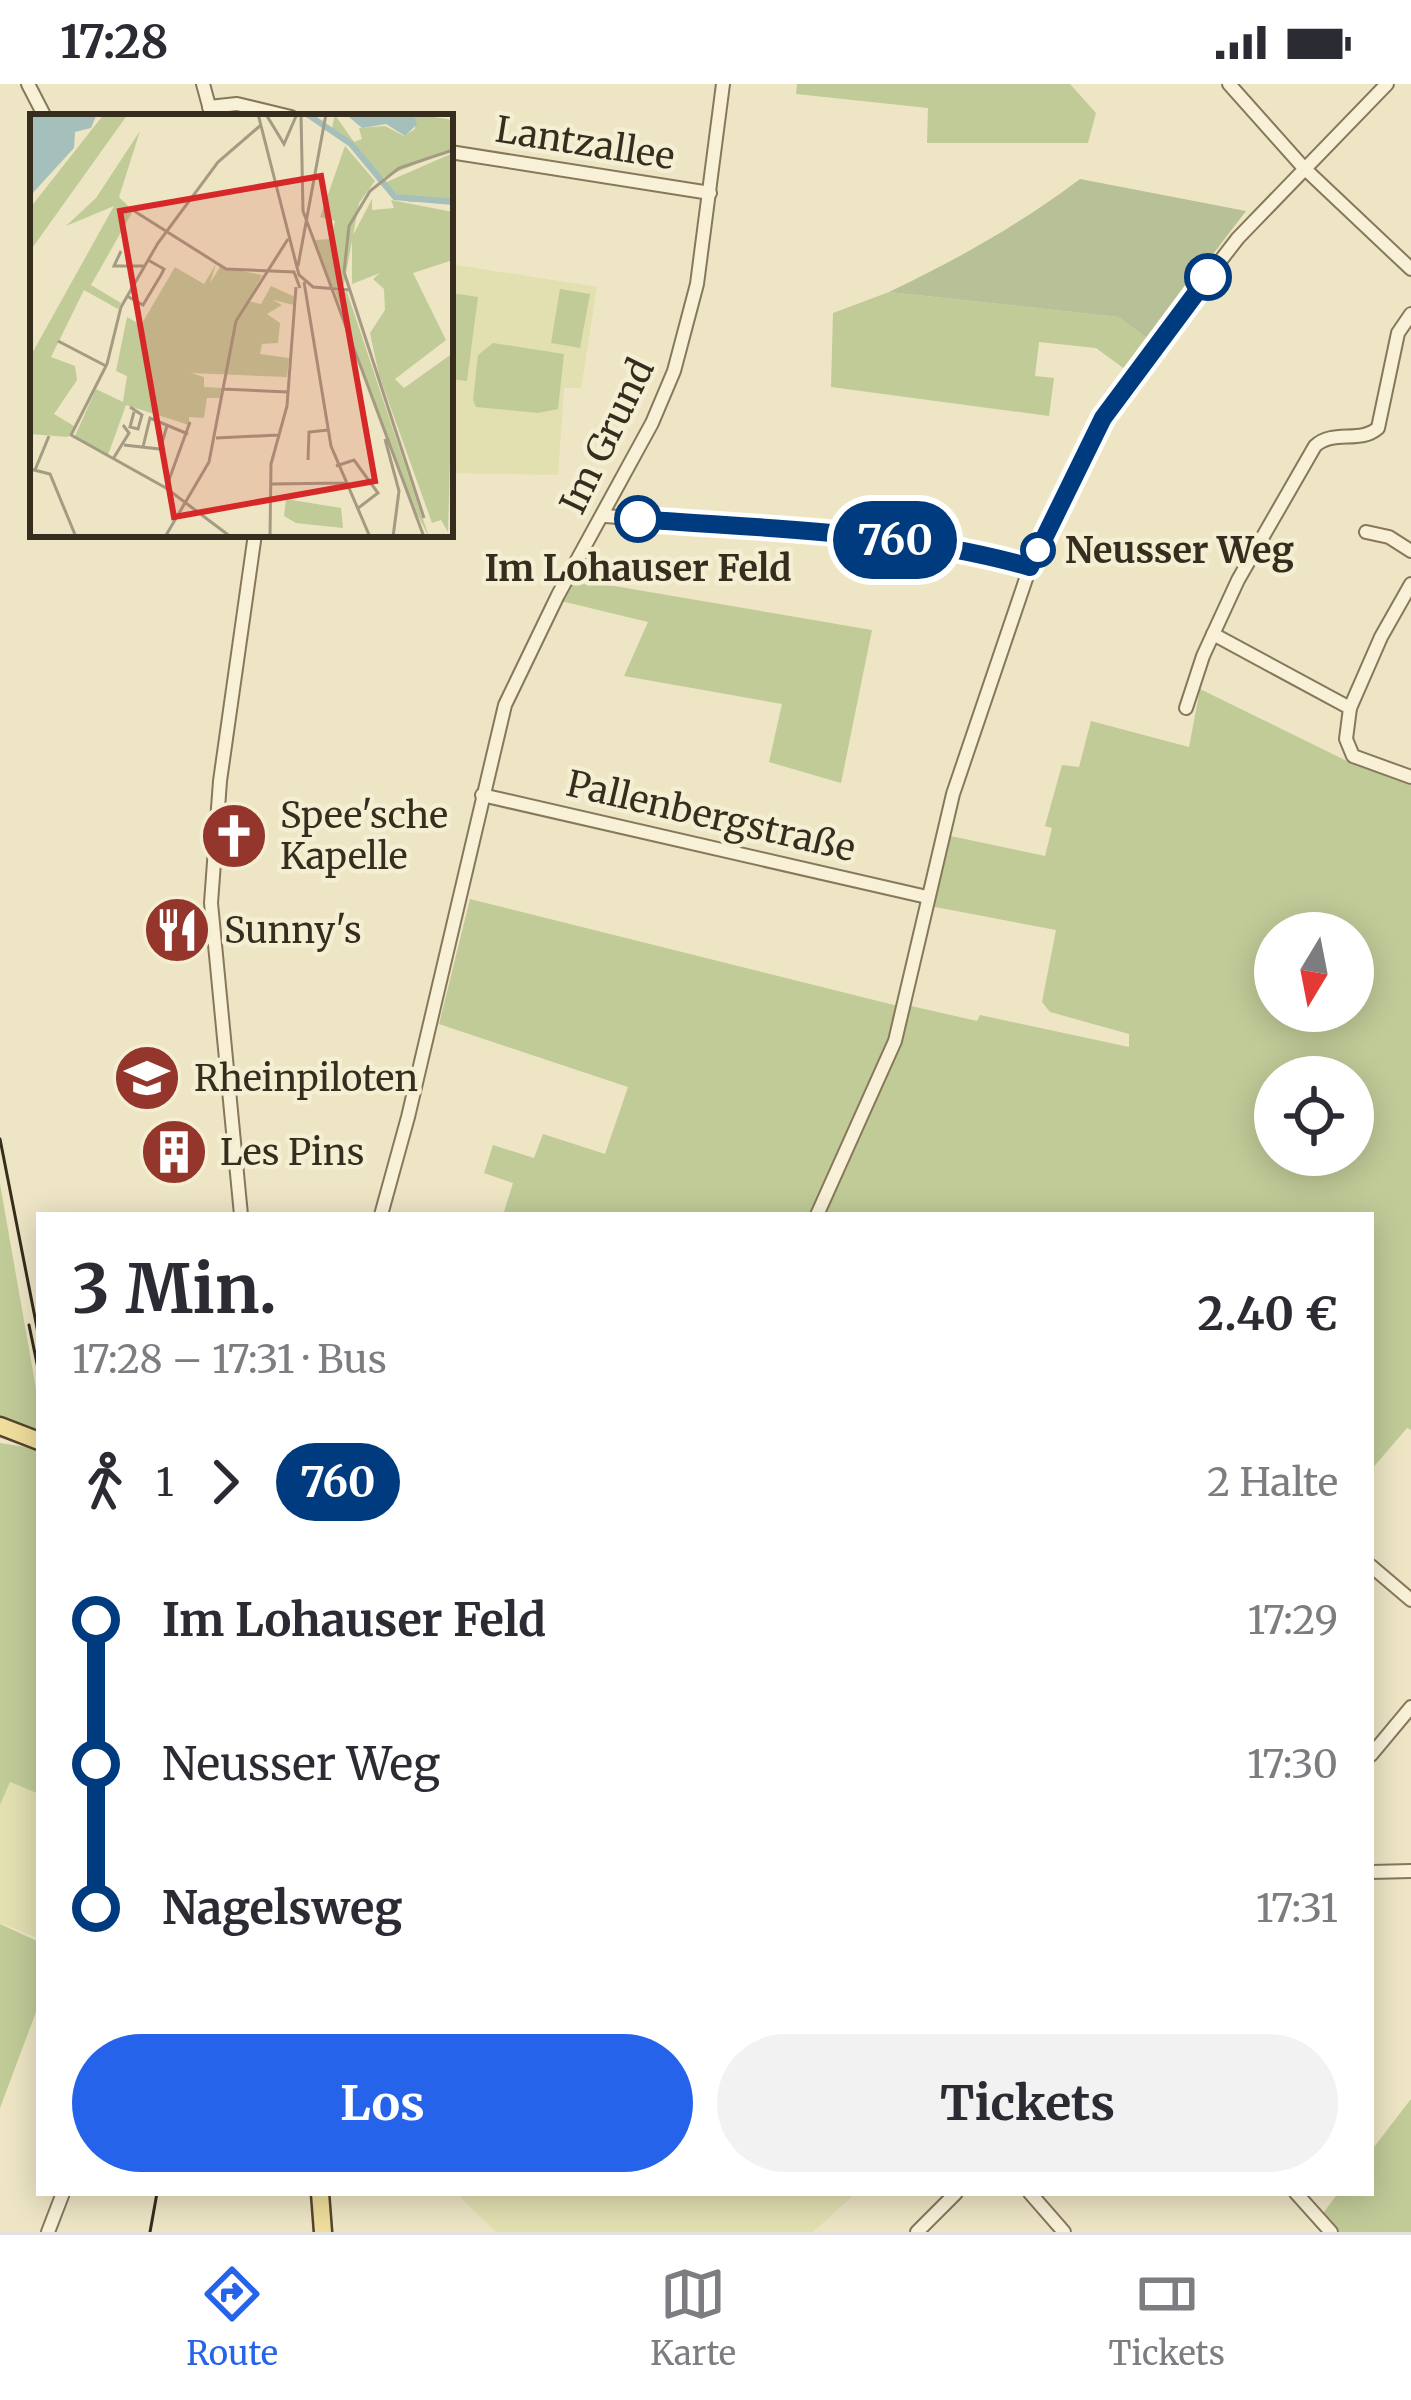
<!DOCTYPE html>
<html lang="de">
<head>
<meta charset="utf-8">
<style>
  body { margin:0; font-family:Merriweather,serif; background:#f2f2f3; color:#2b2b33; height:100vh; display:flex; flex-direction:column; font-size:45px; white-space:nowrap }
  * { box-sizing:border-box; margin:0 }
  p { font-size:39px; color:#7c7c81 }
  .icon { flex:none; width:66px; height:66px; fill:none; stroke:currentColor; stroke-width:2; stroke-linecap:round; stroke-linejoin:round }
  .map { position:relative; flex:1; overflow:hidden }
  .details { position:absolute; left:36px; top:1128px; width:1338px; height:984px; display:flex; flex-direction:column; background:#fff; border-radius:0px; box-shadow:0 6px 30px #0003 }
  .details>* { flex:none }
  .badge { padding:0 24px; border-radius:39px; font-size:42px; line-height:78px }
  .needle { width:78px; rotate:190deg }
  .buttons { position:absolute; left:1254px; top:828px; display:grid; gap:24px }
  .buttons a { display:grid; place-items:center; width:120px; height:120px; border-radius:50%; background:#fff; box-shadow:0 6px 30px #0003; font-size:60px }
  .map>.badge { position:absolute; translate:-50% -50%; box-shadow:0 0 0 6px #fff }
  .legs { display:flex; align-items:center; gap:18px; height:132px; padding:0 36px; font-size:39px }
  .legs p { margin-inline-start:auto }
  .summary { display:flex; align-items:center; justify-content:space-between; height:204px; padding:0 36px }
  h1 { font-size:66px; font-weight:700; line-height:90px }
  .action { display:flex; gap:24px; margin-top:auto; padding:24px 36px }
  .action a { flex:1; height:138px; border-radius:72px; background:#2563eb; color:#fff; font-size:48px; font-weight:700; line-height:138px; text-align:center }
  .action a+a { background:#f2f2f3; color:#2b2b33 }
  ul { padding:0 36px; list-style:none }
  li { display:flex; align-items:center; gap:42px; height:144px; font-size:45px }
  li i { display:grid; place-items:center; width:18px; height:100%; margin:0 15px; background:currentColor }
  li i::after { content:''; width:30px; height:30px; margin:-15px; border:9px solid; border-radius:50%; background:#fff }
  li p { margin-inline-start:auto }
  li:first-child i { background:linear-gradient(#0000 50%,currentColor 0) }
  li:last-child i { background:linear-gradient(currentColor 50%,#0000 0) }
  .status { display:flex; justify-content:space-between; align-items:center; height:84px; padding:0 60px; background:#fff; direction:ltr }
  .status svg { height:33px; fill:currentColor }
  .tabs { display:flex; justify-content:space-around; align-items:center; height:168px; border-top:3px solid #e1e1e2; background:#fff; font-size:33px; color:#7c7c81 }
  .tabs a { display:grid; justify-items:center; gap:6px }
  .tabs .selected { color:#2563eb }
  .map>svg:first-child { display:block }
</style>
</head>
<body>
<div class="status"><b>17:28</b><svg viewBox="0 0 49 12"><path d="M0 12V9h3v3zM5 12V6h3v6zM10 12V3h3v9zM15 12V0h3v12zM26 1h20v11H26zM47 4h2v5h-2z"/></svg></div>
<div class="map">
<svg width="1411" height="2148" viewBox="0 0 1411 2148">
  <rect width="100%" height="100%" fill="#ede5c4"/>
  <!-- farmland -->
  <g fill="#e2dfb1">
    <path d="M 450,180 L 597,203 L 581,304 L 564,304 L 558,391 L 450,389 Z"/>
    <path d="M 10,1698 L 39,1710 L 39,1854 L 0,1839 L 0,1721 Z"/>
    <path d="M 456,2109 L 856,2109 L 813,2148 L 496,2148 Z"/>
  </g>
  <!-- green -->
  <g fill="#c0cb98" fill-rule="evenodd">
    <path d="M 797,0 L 1070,0 L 1096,29 L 1088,59 L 927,59 L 928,24 L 796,10 Z"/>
    <path d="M 560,205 L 590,210 L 580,264 L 551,259 Z"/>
    <path d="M 889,208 L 1118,233 L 1148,255 L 1126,286 L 1096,264 L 1039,258 L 1035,292 L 1054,294 L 1049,332 L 831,303 L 833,229 Z"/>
    <path d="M 452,209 L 478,213 L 467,297 L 450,295 Z"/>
    <path d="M 493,259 L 564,270 L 558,325 L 538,329 L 476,323 L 473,316 L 478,271 Z"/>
    <path d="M 573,495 L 872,546 L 841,699 L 769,678 L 782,620 L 624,592 L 648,538 L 561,517 Z"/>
    <path d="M 1200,605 L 1355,681 L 1411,700 L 1411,1346 L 1407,1344 L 1371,1386 L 1371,1131 L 819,1131 L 911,922 L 977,937 L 980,931 L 1129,963 L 1129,950 L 1050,928 L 1042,918 L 1056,846 L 930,822 L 946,751 L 1045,772 L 1052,744 L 1045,742 L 1062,681 L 1079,683 L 1091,637 L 1189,663 ZM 1275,849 L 1353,849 L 1353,927 L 1275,927 ZM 1275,993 L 1353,993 L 1353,1071 L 1275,1071 Z"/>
    <path d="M 470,815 L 898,922 L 892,951 L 815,1131 L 503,1131 L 513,1099 L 484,1089 L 493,1061 L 534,1074 L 543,1050 L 605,1070 L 628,1003 L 439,940 Z"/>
    <path d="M 0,1100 L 39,1322 L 39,1346 L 0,1335 Z"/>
    <path d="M 0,1359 L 39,1365 L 39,1710 L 10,1698 L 0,1721 Z"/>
    <path d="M 0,1840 L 39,1858 L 39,1920 L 0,2024 Z"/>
    <path d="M 1411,2015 L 1411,2148 L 1334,2148 L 1321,2132 L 1338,2109 L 1371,2109 L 1371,2067 Z"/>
  </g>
  <!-- cemetery -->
  <path fill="#b7c097" d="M 1080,95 L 1246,127 L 1148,255 L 1118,233 L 889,208 C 958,175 1019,141 1080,95 Z"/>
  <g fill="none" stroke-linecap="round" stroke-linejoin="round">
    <!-- minor casing -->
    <g stroke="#87775b" stroke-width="16">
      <g id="minor">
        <path d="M 28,0 L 45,33"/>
        <path d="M 203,0 L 212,33"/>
        <path d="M 1229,0 L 1303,83 L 1411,185"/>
        <path d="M 209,23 L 237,20 L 291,33"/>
        <path d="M 450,68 L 710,109"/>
        <path d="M 605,432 C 747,443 892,446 1030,483"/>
        <path d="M 1366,448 L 1389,453 L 1411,467"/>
        <path d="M 1213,550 L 1350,624 L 1346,655 L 1353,672 L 1411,693"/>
        <path d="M 1186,624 L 1203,572 L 1238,496 L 1315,362 C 1333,345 1360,360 1378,344 L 1398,249 L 1411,230"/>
        <path d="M 1350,624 L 1381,553 L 1411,500"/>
        <path d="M 482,711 L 927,813"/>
        <path d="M 241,1131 L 211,819 L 220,697 L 255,450"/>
        <path d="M 381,1131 L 408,1033 L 505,621 L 558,511 L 652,339 L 674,287 L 697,200 L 723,0"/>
        <path d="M 817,1131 L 895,957 L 953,710 L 1030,483 L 1078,382 L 1129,295 L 1238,154 L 1387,0"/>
        <path d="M 1371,1482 L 1411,1516"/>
        <path d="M 1371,1671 L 1411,1623"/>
        <path d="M 1371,1788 L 1411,1787"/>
        <path d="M 1030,2109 L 1064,2148"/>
        <path d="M 1296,2109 L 1331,2148"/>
        <path d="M 48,2148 L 63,2109"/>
        <path d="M 917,2148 L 956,2109"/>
      </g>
    </g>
    <!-- major casing -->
    <g stroke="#55442f" stroke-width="21">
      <g id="major">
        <path d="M 0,1342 L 39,1357"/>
        <path d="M 320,2109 L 323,2148"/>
      </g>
    </g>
    <!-- minor -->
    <use href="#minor" stroke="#f8f1d7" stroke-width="12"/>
    <!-- major -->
    <use href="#major" stroke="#efde9c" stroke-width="16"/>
    <!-- tram -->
    <g stroke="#372d1e" stroke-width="3">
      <path d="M 0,1055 L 39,1254"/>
      <path d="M 29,1241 L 39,1289"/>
      <path d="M 150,2148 L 157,2109"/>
    </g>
  </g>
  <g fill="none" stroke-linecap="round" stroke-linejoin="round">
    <!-- line-1 casing -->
    <g stroke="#fff" stroke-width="27">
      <path id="line-1" d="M 638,435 C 769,445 904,447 1030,483 L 1103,334 L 1208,193"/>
    </g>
    <!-- line-1 -->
    <use href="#line-1" stroke="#003b80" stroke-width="18"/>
  </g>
  <!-- icons -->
  <defs>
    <g id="church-disc" transform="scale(3.45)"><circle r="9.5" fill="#94362c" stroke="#f4eed3"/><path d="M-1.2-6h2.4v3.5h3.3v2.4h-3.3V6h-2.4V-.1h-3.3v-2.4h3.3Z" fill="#fff"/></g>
    <g id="restaurant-disc" transform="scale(3.45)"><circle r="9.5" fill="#94362c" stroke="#f4eed3"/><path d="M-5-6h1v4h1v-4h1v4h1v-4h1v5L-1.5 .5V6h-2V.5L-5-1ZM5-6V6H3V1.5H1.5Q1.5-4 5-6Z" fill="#fff"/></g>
    <g id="school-disc" transform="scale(3.45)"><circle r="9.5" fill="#94362c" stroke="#f4eed3"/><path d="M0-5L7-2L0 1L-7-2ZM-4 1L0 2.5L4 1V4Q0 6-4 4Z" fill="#fff"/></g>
    <g id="building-disc" transform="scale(3.45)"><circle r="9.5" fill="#94362c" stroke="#f4eed3"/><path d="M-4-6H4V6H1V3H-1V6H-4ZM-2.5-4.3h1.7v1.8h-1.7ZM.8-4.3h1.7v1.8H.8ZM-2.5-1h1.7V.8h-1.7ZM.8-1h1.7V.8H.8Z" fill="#fff"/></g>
  </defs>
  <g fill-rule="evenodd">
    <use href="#church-disc" x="234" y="752"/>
    <use href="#restaurant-disc" x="177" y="846"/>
    <use href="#school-disc" x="147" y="994"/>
    <use href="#building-disc" x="174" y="1068"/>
  </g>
  <!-- markers -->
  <g fill="#fff" stroke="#003b80" stroke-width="6">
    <circle cx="1208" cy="193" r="21"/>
    <circle cx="638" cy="435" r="21"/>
    <circle cx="1038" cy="466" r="15"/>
  </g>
  <g text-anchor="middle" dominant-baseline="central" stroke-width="9" stroke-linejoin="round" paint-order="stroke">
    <!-- street labels -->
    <g font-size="36" fill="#372d1e" stroke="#f4eed3">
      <text transform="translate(585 59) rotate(9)">Lantzallee</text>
      <text transform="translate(607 352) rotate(-64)">Im Grund</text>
      <text transform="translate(711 732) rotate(13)">Pallenbergstraße</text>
    </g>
    <!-- stop labels -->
    <g font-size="36" font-weight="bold" fill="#372d1e" stroke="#f4eed3" text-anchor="start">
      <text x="1065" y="466">Neusser Weg</text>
      <text x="638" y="484" text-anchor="middle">Im Lohauser Feld</text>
    </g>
    <!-- poi labels -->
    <g font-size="36" fill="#372d1e" stroke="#f4eed3" text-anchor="start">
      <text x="280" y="731">Spee'sche<tspan x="280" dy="41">Kapelle</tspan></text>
      <text x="224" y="846">Sunny's</text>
      <text x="194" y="994">Rheinpiloten</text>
      <text x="220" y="1068">Les Pins</text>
    </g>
  </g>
  <!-- overview -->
  <g transform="translate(30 30)">
    <rect width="423" height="423" fill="#ede5c4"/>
    <path d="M 74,0 L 98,0 L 0,137 L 0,94 ZM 384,0 L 423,6 L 423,35 L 350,65 L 302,14 L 305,1 L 324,28 L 332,25 L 329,14 L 355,12 L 374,22 L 385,15 ZM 110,17 L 89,83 L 103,97 L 61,171 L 91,189 L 88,195 L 54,176 L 21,243 L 45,252 L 47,266 L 24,300 L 44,312 L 38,323 L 0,320 L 0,243 L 84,92 L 36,112 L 66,84 ZM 315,32 L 345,67 L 329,89 L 314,170 L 303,174 L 285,126 L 301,125 L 305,107 L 290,103 ZM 423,39 L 423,87 L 379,88 L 352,70 ZM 342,85 L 342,96 L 364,94 L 361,86 L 423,98 L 423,146 L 383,159 L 416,226 L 365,265 L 374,274 L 423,239 L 418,418 L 411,406 L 402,409 L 349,261 L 340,219 L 355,196 L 354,175 L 343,165 L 350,159 L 322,170 L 322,123 ZM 186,150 L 180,169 L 190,153 L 232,161 L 218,187 L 231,190 L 241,172 L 265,183 L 264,191 L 243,186 L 252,191 L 237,200 L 250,209 L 248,229 L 232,230 L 230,240 L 259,244 L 257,263 L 161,259 L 174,263 L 174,273 L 192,274 L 191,284 L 177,284 L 174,304 L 159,303 L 159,311 L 96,291 L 78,341 L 44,324 L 66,275 L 93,288 L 97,262 L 86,257 L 97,203 L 111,211 L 145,153 L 174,170 ZM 305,177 L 317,178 L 399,423 L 380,386 ZM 256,385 L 311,394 L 313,414 L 266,409 L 254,402 Z" fill="#c0cb98"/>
    <path d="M 0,0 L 67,0 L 61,14 L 45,18 L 44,34 L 0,82 ZM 338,0 L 384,0 L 387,10 L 375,22 L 356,10 L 332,14 L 319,3 Z" fill="#a5c0bb"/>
    <path fill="none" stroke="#a5c0bb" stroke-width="6" d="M 277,0 L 321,30 L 365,83 L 423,88"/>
    <path fill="none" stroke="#a49b82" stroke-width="3" d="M 228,0 L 269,161 L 283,173 L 320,176M 271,0 L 273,97 L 394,423M 237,2 L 254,30 L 267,0M 101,95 L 196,155 L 264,158 L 270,174M 91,137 L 84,152 L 114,152M 268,152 L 296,0M 314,158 L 394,404M 314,158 L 319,112 L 340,77 L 369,54 L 423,36M 274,168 L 301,332 L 340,423M 97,182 L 113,191 L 131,161 L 134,155 L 118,146M 28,227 L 76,252M 193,275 L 258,278M 100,293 L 112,301 L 108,315 L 100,313 L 104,298M 186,324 L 248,321M 355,325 L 369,377 L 363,423M 94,331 L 130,335 L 137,312M 113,333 L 120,304 L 158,320M 83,345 L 99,319 L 93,311M 278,346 L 279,318 L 298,316M 306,352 L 324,346 L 348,379 L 327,395M 0,355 L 20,360 L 46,423M 5,356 L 19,322M 241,370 L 315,369M 136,374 L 160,308M 135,423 L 179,348 L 206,207 L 258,125M 201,423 L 136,374 L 41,321 L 77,250 L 91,193 L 128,129 L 188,48 L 231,11M 240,423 L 241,350 L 257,292 L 266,173"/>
    <path fill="#d62828" fill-opacity="0.15" stroke="#d62828" stroke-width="6" d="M 291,62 L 345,367 L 144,403 L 90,97 Z"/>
    <rect width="423" height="423" fill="none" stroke="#372d1e" stroke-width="6"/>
  </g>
</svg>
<div class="buttons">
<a><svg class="needle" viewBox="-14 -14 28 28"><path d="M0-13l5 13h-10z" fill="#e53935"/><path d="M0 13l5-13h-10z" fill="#7c7c81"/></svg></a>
<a><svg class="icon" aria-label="locate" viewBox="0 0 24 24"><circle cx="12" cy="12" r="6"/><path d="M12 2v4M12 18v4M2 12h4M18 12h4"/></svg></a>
</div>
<b class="badge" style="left:895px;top:456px;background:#003b80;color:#fff">760</b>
<section class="details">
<div class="summary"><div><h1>3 Min.</h1><p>17:28 – 17:31 · Bus</p></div><b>2.40 €</b></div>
<div class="legs"><svg class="icon" aria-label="walk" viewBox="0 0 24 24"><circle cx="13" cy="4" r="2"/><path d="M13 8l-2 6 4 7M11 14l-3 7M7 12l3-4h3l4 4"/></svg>1<svg class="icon" aria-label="forward" viewBox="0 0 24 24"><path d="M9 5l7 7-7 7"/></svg><b class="badge" style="background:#003b80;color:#fff">760</b><p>2 Halte</p></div>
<ul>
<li><i style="color:#003b80"></i><b>Im Lohauser Feld</b><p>17:29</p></li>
<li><i style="color:#003b80"></i><span>Neusser Weg</span><p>17:30</p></li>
<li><i style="color:#003b80"></i><b>Nagelsweg</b><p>17:31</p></li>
</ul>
<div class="action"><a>Los</a><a>Tickets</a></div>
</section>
</div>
<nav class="tabs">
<a class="selected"><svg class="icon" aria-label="directions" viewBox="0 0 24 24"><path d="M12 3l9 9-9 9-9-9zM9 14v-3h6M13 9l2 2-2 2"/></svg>Route</a>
<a><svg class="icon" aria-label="map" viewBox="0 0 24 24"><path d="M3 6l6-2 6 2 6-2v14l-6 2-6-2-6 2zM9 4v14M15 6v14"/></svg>Karte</a>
<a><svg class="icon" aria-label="tickets" viewBox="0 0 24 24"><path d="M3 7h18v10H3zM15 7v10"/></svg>Tickets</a>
</nav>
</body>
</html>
